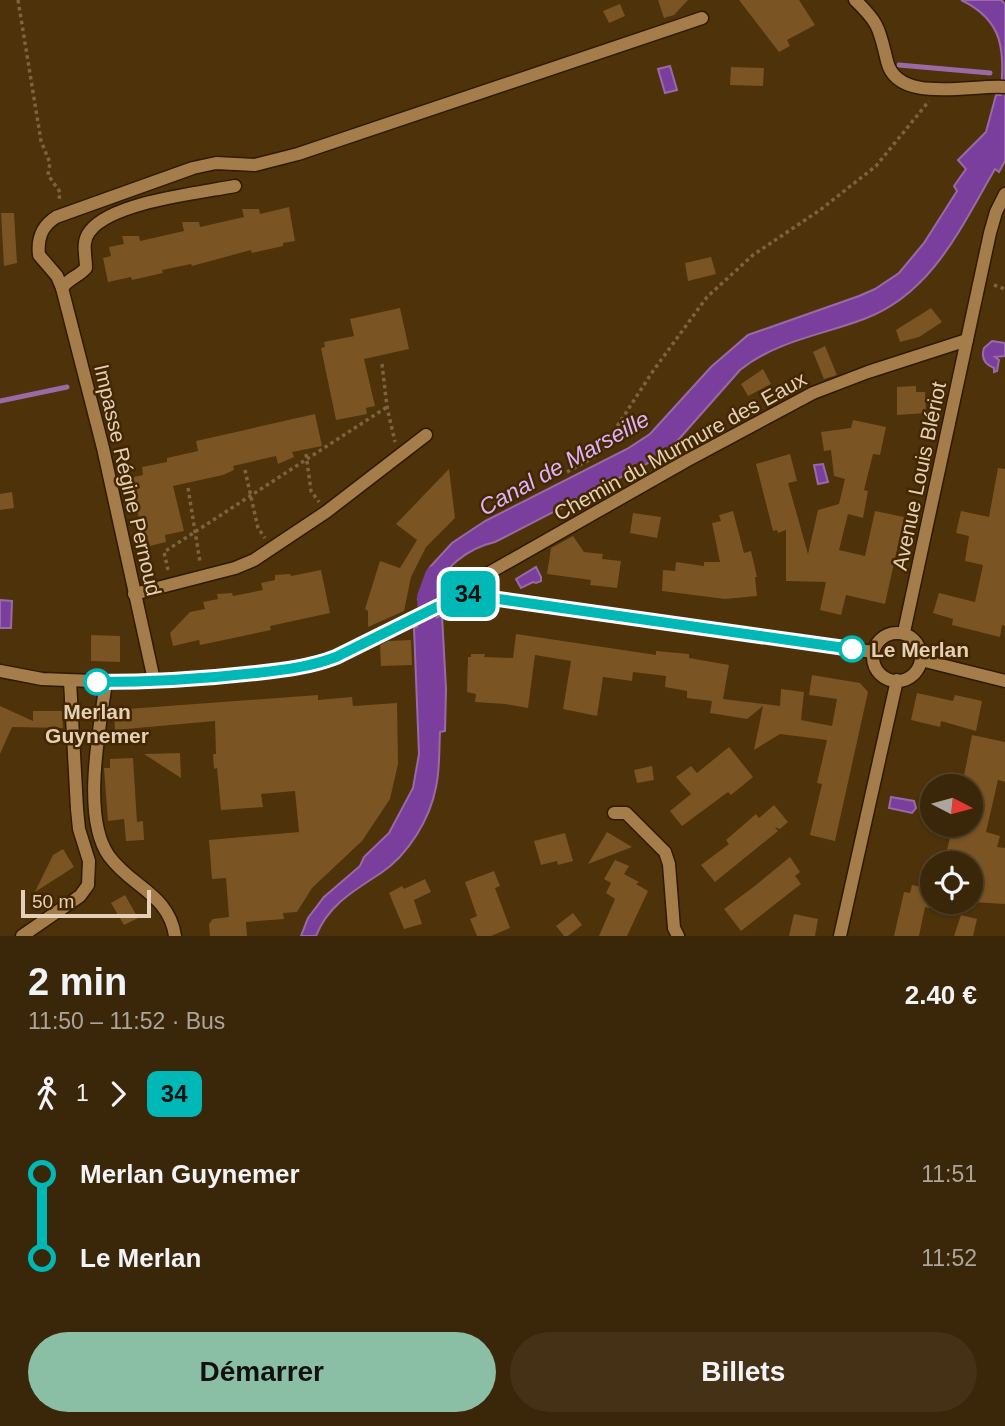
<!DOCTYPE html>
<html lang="fr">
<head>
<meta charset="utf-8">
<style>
  body { margin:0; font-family:Arial,sans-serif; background:#453216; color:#f1f3f6; height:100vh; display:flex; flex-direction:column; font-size:26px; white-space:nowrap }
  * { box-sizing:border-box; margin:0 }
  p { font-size:23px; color:#aba59c }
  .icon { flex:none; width:38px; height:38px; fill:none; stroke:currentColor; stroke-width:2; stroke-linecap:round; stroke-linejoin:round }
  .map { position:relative; height:936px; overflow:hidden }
  .panel { display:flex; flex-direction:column; background:#3a2608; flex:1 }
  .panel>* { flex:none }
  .badge { padding:0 14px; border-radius:10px; font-size:24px; line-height:46px }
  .needle { width:46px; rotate:96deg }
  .buttons { position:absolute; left:920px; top:774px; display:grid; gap:14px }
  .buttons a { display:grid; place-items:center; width:63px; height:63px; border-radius:50%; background:#3a2608; box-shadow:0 2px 5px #0004,0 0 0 2px #544329; font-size:35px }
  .scale { position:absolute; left:21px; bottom:18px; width:130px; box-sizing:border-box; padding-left:7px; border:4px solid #e5d0b7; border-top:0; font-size:19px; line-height:24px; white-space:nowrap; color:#e5d0b7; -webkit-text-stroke:5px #422700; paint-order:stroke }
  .map>.badge { position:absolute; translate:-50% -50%; box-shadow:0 0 0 4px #fff }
  .legs { display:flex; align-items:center; gap:10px; height:77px; padding:0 28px; font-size:23px }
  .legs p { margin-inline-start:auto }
  .headline { display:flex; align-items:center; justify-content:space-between; height:119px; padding:0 28px }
  h1 { font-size:38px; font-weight:700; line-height:52px }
  .cta { display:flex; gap:14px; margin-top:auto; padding:14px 28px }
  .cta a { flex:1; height:80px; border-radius:42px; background:#8abfa5; color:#111; font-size:28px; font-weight:700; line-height:80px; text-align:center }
  .cta a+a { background:#453216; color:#f1f3f6 }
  ul { padding:0 28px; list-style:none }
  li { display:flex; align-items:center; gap:24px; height:84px; font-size:26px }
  li i { display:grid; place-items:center; width:10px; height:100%; margin:0 9px; background:currentColor }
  li i::after { content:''; width:18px; height:18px; margin:-9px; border:5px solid; border-radius:50%; background:#3a2608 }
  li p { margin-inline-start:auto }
  li:first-child i { background:linear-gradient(#0000 50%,currentColor 0) }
  li:last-child i { background:linear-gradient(currentColor 50%,#0000 0) }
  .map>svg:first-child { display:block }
</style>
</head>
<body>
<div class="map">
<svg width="1005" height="936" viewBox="0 0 1005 936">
  <rect width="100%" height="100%" fill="#4d320a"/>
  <!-- water -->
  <g fill="#7a3f9d" stroke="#9a6aa5" stroke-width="2">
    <path d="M 961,0 L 1001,0 L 1005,4 L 1005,161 L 999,172 L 995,169 C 961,227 932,294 864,319 C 822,335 776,341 740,370 L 672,447 L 662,456 L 495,542 C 469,548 440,568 435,596 L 418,599 L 430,567 L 452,543 L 485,521 L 627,449 L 650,434 L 711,367 L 748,335 L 859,296 L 875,289 L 899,273 L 924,243 L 957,191 L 954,186 L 966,169 L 958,160 L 986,132 L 996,95 L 1001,95 C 1004,51 1005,21 961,0 Z"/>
    <path d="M 670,66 L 677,90 L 665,93 L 658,69 Z"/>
    <path d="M 992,341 L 1005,343 L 1005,356 L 995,357 L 999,360 L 997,371 L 994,372 L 994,368 C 984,364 981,357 984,348 Z"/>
    <path d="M 823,464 L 828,482 L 818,484 L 814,465 Z"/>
    <path d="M 536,567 L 541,577 L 541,581 L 536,583 L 533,582 L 521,588 L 516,579 Z"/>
    <path d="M 0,600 L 12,601 L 11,628 L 0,628 Z"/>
    <path d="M 442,615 L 446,689 L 445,731 L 440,732 C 439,750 440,769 436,787 C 430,819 408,855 381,873 C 355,890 328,905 316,936 L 301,936 L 308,918 L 324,897 L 360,866 L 364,857 L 389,833 L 413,788 L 419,754 L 414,628 Z"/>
    <path d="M 891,797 L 914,801 L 916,808 L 912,813 L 889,808 Z"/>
  </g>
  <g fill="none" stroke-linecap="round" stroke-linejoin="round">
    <!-- stream -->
    <g stroke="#9a6aa5" stroke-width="5">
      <path d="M 899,65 L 990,73"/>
      <path d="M 0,401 L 67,387"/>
    </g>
    <!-- canal -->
    <path stroke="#7a3f9d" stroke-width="18" d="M 428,644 L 426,597 L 434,575"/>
  </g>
  <!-- building -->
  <g fill="#7a5422">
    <path d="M 658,0 L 688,0 L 674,15 L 664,18 Z"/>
    <path d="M 739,0 L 799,0 L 815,25 L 787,40 L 790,46 L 779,52 Z"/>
    <path d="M 620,4 L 625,16 L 609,23 L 603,11 Z"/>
    <path d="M 731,67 L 764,68 L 763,86 L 730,85 Z"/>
    <path d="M 289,207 L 295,241 L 283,243 L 283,246 L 252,253 L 251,250 L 192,266 L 191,264 L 162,270 L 163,273 L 132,280 L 131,277 L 108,282 L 103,258 L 111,256 L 109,247 L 124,244 L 122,236 L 139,236 L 140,241 L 184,231 L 182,222 L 199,222 L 200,227 L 244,217 L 242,209 L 259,209 L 260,214 Z"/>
    <path d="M 1,213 L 14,213 L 17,263 L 4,266 Z"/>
    <path d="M 711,257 L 716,274 L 688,281 L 685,263 Z"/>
    <path d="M 400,308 L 409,349 L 364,359 L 375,406 L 366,408 L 367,414 L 336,420 L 321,348 L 325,347 L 324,342 L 354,336 L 350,319 Z"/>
    <path d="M 931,308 L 942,322 L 919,337 L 900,342 L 896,330 Z"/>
    <path d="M 825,346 L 837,375 L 824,379 L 813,352 Z"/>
    <path d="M 763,369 L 771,384 L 748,396 L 741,384 Z"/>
    <path d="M 916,386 L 916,392 L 925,392 L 926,413 L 897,415 L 897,387 Z"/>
    <path d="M 315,414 L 322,446 L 292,452 L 294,457 L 278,464 L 276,456 L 233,466 L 234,470 L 223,475 L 173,486 L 184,531 L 165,535 L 166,542 L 150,546 L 148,539 L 144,540 L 130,478 L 143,475 L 142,467 L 167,462 L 167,458 L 198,451 L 196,441 Z"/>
    <path d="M 853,420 L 886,427 L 880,455 L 873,454 L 864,490 L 868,491 L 863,518 L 848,514 L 839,550 L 865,556 L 875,511 L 904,517 L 885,604 L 846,595 L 841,615 L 820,610 L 826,582 L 786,581 L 786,530 L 778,533 L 777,530 L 773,531 L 756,464 L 790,454 L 797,481 L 788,483 L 808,554 L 818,510 L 839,504 L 845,479 L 834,476 L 831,450 L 824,451 L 821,432 L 851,428 Z"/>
    <path d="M 998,468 L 1005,469 L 1005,626 L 1002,625 L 1000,637 L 952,625 L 953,619 L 933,613 L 939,593 L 975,602 L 983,565 L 965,561 L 969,536 L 956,533 L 961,511 L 989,517 Z"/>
    <path d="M 449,469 L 455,518 L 426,547 L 411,577 L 404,611 L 368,627 L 368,611 L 365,609 L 380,561 L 400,568 L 417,540 L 396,524 Z"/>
    <path d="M 12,492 L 14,508 L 0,510 L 0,494 Z"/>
    <path d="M 733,511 L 744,553 L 751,551 L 757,577 L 755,577 L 757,596 L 725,599 L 662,591 L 663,570 L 675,571 L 676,562 L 704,566 L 704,562 L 720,562 L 712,523 L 721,521 L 719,515 Z"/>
    <path d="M 633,513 L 661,517 L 657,538 L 630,533 Z"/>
    <path d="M 573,536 L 584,552 L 603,554 L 602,559 L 621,561 L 617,588 L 590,585 L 591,580 L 547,574 L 551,548 Z"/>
    <path d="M 321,570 L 330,613 L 270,626 L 271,630 L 200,645 L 199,640 L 173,646 L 170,633 L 190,612 L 205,609 L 203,602 L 218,599 L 217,594 L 232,593 L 233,596 L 263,590 L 261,583 L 275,580 L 275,575 L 290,574 L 291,576 Z"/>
    <path d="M 516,634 L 656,655 L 656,651 L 689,654 L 689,658 L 729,665 L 723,699 L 780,706 L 781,689 L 804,692 L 801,720 L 832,726 L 837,699 L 809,695 L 812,675 L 860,683 L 868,692 L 835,841 L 810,835 L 822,784 L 817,783 L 827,740 L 780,734 L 754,750 L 763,706 L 747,719 L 710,713 L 712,701 L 687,698 L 687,691 L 665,687 L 666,676 L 633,672 L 632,681 L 603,677 L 597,716 L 563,709 L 571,661 L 535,655 L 528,708 L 505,704 L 475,702 L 476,694 L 467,692 L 468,657 L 471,657 L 471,654 L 485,654 L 484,657 L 513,658 Z"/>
    <path d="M 91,635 L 120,636 L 120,662 L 91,661 Z"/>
    <path d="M 411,640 L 412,665 L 381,666 L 380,645 L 388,641 Z"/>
    <path d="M 917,693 L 953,701 L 955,695 L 982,701 L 976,731 L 941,721 L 940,727 L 911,720 Z"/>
    <path d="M 318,695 L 318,700 L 352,697 L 353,706 L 397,703 L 398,764 L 390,799 L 362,841 L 312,888 L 297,912 L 283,913 L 284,919 L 246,922 L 247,936 L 210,936 L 209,924 L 213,919 L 229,917 L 226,878 L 212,879 L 209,840 L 299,832 L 295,791 L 261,794 L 263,807 L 221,810 L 217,768 L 214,769 L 213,754 L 216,754 L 215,721 L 115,730 L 114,710 Z"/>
    <path d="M 0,706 L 33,721 L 33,711 L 62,711 L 63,728 L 12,727 L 0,754 Z"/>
    <path d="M 972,735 L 1005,742 L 1005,782 L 998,780 L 986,832 L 1000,836 L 997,847 L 1005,848 L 1005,904 L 971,902 L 971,863 L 944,863 L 953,824 L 971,824 L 971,786 L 962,786 Z"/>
    <path d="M 729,747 L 753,777 L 731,795 L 728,792 L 682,826 L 670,811 L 691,794 L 676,777 L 691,766 L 697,773 Z"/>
    <path d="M 180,753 L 181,778 L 144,754 Z"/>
    <path d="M 133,758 L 137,822 L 143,821 L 144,840 L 126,841 L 124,819 L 108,821 L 104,768 L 110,768 L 110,759 Z"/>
    <path d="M 652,766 L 654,780 L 637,783 L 634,770 Z"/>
    <path d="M 774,805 L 788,822 L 780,829 L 775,827 L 778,831 L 715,882 L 701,865 L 729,844 L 726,840 L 756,814 L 759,818 Z"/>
    <path d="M 607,832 L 632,847 L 588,864 Z"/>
    <path d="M 565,833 L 573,861 L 558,865 L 557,861 L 541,865 L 534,841 Z"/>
    <path d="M 63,849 L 74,867 L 35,892 L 53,855 Z"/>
    <path d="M 790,857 L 800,872 L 795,876 L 801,884 L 741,931 L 724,909 L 756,885 Z"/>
    <path d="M 615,860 L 629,866 L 624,874 L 639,882 L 636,884 L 648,891 L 627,936 L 599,936 L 615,899 L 606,893 L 611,883 L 604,879 Z"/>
    <path d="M 494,871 L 500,886 L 495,888 L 510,928 L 491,936 L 477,936 L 470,919 L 477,916 L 465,882 Z"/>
    <path d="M 425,879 L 431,892 L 414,900 L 422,924 L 404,929 L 389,893 L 402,886 L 404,889 Z"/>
    <path d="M 912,885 L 933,890 L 929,908 L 925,907 L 919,936 L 894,936 L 904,892 L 910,893 Z"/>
    <path d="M 125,895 L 138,918 L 124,925 L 111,903 Z"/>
    <path d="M 573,913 L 582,925 L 568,936 L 564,936 L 556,926 Z"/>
    <path d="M 794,914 L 818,919 L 815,936 L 789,936 Z"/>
    <path d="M 961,915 L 977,919 L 973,936 L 954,936 Z"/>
  </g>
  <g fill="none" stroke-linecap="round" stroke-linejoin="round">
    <!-- minor casing -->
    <g stroke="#2e1b02" stroke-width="15">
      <g id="minor">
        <path d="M 855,0 C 880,24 879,29 887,61 C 897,105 972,84 1005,87"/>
        <path d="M 62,288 C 69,278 78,277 86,268 C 86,255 81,242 90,231 C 112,202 199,193 235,186"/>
        <path d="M 134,594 L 235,568 L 254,560 L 326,512 L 426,435"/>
        <path d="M 463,594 L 873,652"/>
        <path d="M 904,632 L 990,233 L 996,212 L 1005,194"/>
        <circle cx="897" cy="657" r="24"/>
        <path d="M 921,660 L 1005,681"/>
        <path d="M 0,671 L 42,679 L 119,682 L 221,677 L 298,668 L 336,657 L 463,594 L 480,578 L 686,461 L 813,393 L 868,372 L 967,340"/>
        <path d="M 154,680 L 103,448 L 62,288 L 57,276 L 39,255 C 37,238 42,226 56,217 L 193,168 L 216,163 L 255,165 L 298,154 L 702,18"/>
        <path d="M 106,682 C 100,727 81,817 109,856 C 131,887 169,894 175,936"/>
        <path d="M 614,813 L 626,813 L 665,852 L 669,864 L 674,928 L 678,936"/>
        <path d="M 22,936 L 80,896 L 88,885 L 89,861 L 79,829 L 77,809 L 70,681"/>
        <path d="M 840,936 L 897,680"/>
      </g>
    </g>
    <!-- path -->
    <g stroke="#7d6441" stroke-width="3.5" stroke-dasharray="3.5 3.5" stroke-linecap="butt">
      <path d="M 18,0 L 41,141 L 50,163 L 48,175 L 60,192 L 59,200"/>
      <path d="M 994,285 L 1005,289"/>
      <path d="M 382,364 L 387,407 L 395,442"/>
      <path d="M 306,454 L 311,491 L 319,502"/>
      <path d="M 245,470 L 258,528 L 265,538"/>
      <path d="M 567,472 L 596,456 L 601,451 L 653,371 L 707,297 L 753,255 L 820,210 L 876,166 L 929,101"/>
      <path d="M 188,488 L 200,562"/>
      <path d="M 168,570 L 164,552 L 387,407"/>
    </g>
    <!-- minor -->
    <use href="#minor" stroke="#a57d4b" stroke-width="12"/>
  </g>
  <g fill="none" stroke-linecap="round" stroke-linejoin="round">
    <!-- line-1 casing -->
    <g stroke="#fff" stroke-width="16">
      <path id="line-1" d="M 97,682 C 150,682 203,679 256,673 C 283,670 310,667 336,657 L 463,594 L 852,649"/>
    </g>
    <!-- line-1 -->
    <use href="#line-1" stroke="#00b8b6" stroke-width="10"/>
  </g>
  <!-- markers -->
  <g fill="#fff" stroke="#00b8b6" stroke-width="3.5">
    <circle cx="852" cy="649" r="12"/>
    <circle cx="97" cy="682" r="12"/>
  </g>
  <g text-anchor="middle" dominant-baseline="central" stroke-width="5" stroke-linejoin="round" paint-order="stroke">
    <!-- street labels -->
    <g font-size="21" fill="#e5d0b7" stroke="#422700">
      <text transform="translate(680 446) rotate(-29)">Chemin du Murmure des Eaux</text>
      <text transform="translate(919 476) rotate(-78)">Avenue Louis Blériot</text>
      <text transform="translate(128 480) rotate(77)">Impasse Régine Pernoud</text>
    </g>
    <!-- stop labels -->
    <g font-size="21" font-weight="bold" fill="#e5d0b7" stroke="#422700" text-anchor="start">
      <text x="871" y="649">Le Merlan</text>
      <text x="97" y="711" text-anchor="middle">Merlan<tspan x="97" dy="24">Guynemer</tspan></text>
    </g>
    <!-- water labels -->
    <g font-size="23" font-style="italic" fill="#deb2fc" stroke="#422700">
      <text transform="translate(564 463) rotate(-29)">Canal de Marseille</text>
    </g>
  </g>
</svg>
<div class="buttons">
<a><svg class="needle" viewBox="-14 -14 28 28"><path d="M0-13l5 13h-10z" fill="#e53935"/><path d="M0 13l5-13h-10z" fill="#aba59c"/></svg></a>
<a><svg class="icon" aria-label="locate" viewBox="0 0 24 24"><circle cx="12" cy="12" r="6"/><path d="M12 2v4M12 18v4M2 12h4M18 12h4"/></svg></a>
</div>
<div class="scale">50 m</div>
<b class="badge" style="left:468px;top:594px;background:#00b8b6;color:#111">34</b>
</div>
<section class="panel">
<div class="headline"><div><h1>2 min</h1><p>11:50 – 11:52 · Bus</p></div><b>2.40 €</b></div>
<div class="legs"><svg class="icon" aria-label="walk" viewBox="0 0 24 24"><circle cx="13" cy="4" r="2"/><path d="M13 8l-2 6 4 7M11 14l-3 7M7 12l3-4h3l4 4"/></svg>1<svg class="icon" aria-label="forward" viewBox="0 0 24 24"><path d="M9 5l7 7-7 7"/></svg><b class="badge" style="background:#00b8b6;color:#111">34</b></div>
<ul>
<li><i style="color:#00b8b6"></i><b>Merlan Guynemer</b><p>11:51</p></li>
<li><i style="color:#00b8b6"></i><b>Le Merlan</b><p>11:52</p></li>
</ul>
<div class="cta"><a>Démarrer</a><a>Billets</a></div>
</section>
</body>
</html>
